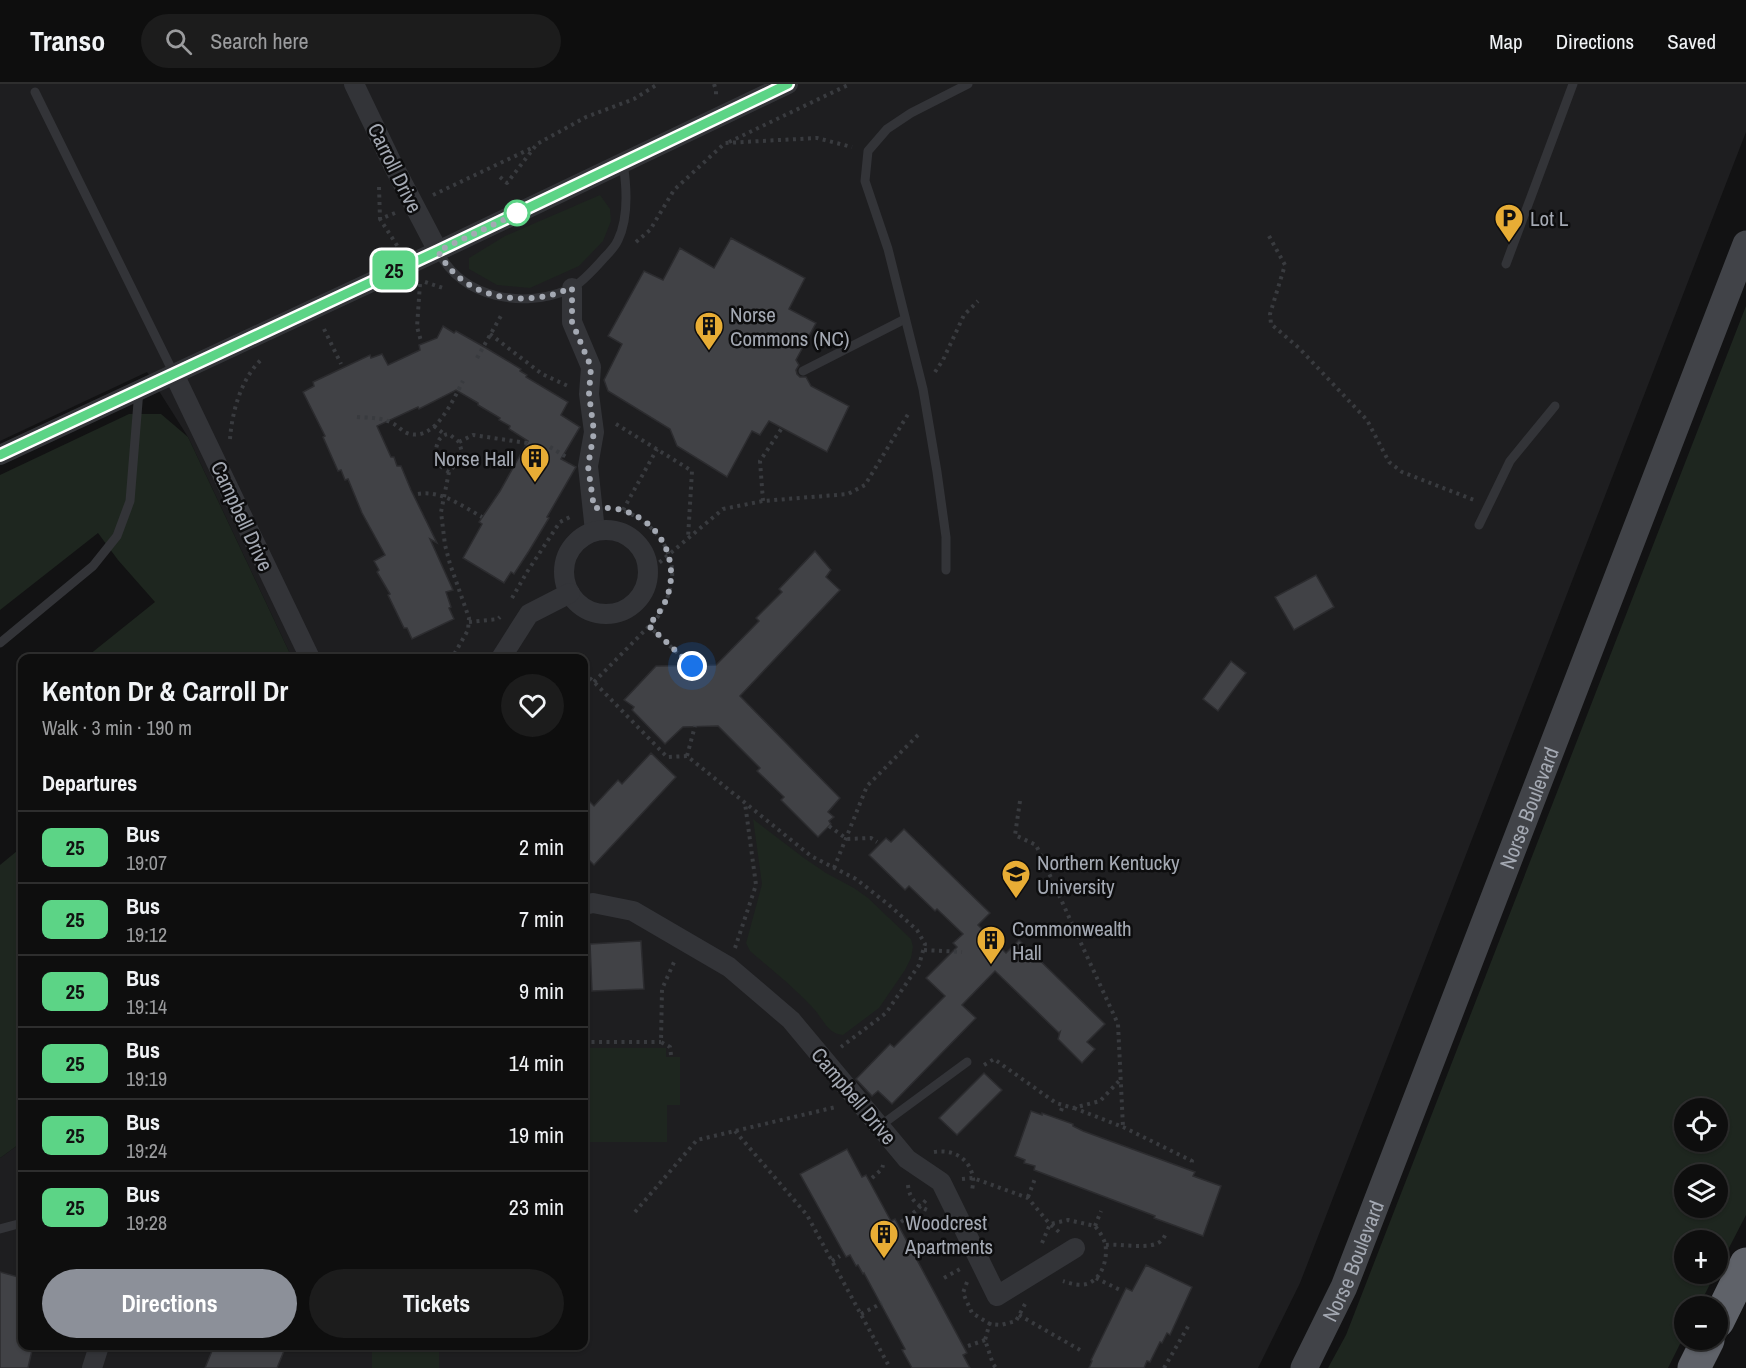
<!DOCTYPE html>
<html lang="en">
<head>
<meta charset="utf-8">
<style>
  body { margin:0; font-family:"Archivo Narrow",sans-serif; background:#1c1c1c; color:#f1f3f6; height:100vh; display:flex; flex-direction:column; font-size:22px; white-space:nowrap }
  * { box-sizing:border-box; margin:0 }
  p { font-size:20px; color:#9b9c9e }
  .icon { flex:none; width:33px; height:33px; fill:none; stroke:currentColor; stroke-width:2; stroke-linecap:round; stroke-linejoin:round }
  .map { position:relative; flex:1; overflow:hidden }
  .details { position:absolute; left:18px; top:570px; width:570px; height:696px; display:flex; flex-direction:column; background:#0e0e0e; border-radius:12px; box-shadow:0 2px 4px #0004,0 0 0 2px #2e2e2e }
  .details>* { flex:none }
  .badge { padding:0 12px; border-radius:9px; font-size:21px; line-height:39px }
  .controls { position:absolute; left:1674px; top:1014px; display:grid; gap:12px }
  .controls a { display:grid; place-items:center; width:54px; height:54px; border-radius:50%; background:#0e0e0e; box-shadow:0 2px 4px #0004,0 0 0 2px #2e2e2e; font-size:30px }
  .you { position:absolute; width:30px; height:30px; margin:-15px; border:4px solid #fff; border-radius:50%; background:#1a73e8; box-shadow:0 0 0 9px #1a73e833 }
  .map>.badge { position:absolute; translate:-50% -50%; box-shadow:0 0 0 3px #fff }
  h2 { padding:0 24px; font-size:22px; line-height:54px }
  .round { display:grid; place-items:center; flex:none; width:63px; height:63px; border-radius:32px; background:#1c1c1c }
  .headline { display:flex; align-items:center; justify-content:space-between; height:102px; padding:0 24px }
  h1 { font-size:28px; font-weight:700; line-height:45px }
  .button { display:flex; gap:12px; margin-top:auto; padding:12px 24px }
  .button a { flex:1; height:69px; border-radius:36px; background:#8c9099; color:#fff; font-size:24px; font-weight:700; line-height:69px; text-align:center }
  .button a+a { background:#1c1c1c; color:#f1f3f6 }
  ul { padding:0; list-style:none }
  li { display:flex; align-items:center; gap:18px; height:72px; padding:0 24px; border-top:2px solid #2e2e2e }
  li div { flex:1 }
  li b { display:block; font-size:22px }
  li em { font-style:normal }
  li .badge { min-width:66px; font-weight:700; text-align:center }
  header { display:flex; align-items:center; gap:36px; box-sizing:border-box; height:84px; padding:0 30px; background:#0e0e0e; border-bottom:2px solid #2e2e2e }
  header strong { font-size:28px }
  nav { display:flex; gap:33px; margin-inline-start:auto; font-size:21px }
  .search { width:420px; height:54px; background:#1c1c1c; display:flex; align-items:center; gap:15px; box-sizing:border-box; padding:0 21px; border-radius:33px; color:#9b9c9e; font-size:22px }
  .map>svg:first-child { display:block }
</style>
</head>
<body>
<header>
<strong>Transo</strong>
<div class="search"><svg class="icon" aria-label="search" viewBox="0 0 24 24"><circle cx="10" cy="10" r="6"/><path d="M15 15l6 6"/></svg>Search here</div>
<nav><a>Map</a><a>Directions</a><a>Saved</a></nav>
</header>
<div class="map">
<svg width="1746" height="1284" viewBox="0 0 1746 1284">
  <rect width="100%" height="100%" fill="#121213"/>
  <!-- built -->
  <path fill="#1e1e20" d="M 0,0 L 1746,0 L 1746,48 L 1300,1199 L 1258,1284 L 0,1284 L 0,1074 L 22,1058 L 22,1262 L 584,1262 L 584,574 L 292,574 L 188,353 L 147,288 L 0,357 Z"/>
  <!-- green -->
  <g fill="#1e261f" fill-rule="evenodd">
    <path d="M 600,111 L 610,125 L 611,137 L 603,157 L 579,182 L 530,204 L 497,201 L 469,185 L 469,174 L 505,152 Z"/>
    <path d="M 1746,222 L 1746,1131 L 1718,1185 L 1718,1156 L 1684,1156 L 1684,1190 L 1715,1190 L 1699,1222 L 1684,1222 L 1684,1252 L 1668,1284 L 1328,1284 L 1346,1251 ZM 1718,1024 L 1718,1058 L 1684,1058 L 1684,1024 ZM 1684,1090 L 1718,1090 L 1718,1124 L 1684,1124 Z"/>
    <path d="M 129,330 L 161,330 L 188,353 L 292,574 L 92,574 L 89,571 L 155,518 L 118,476 L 98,449 L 0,526 L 0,391 Z"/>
    <path d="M 753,735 L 804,774 L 826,789 L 854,804 L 868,814 L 911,855 L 913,863 L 911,874 L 905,886 L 879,924 L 843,951 C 827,950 823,934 813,924 C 794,903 771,885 750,867 L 746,859 L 748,852 L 762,800 Z"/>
    <path d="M 22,763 L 22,1058 L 0,1074 L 0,781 Z"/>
    <path d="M 584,964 L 666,964 L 666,973 L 680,973 L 680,1021 L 667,1021 L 667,1058 L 584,1058 Z"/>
    <rect x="372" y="1262" width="67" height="22"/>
  </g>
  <!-- building -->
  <g fill="#414246" stroke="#2c2c2f" stroke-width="1.5">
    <path d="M 731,154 L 805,194 L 789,225 L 816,239 L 796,276 L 799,281 L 796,286 L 797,290 L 800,293 L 806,293 L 811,302 L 849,322 L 827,368 L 769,337 L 760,351 L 752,347 L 727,393 L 677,362 L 670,345 L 608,307 L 604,296 L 622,260 L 608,252 L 644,187 L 663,196 L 680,164 L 714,184 Z"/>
    <path d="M 443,242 L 454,249 L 456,247 L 486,264 L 521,285 L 520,287 L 527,291 L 526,293 L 568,318 L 561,331 L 580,343 L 561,375 L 576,383 L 547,433 L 549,434 L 529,467 L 514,490 L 511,488 L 504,499 L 463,474 L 482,440 L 479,438 L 500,407 L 528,357 L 509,345 L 510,342 L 499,336 L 500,334 L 478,321 L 478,319 L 456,306 L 419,325 L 418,323 L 377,342 L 391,373 L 394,373 L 397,382 L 401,382 L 411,406 L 437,459 L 430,455 L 453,506 L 446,508 L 451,523 L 449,524 L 454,535 L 412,555 L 407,544 L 404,544 L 388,511 L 390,510 L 377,488 L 379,486 L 374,477 L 385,471 L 362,429 L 348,395 L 345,396 L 341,386 L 338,387 L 323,353 L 325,352 L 303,308 L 314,302 L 313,298 L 370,271 L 371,274 L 382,270 L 388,281 L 420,266 L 419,261 L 437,254 Z"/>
    <path d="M 815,467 L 831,486 L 826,493 L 840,506 L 740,612 L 840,714 L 828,728 L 834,733 L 829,737 L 831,740 L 818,753 L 781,716 L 784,713 L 757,687 L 760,684 L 718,642 L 683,643 L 665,660 L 632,626 L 634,623 L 624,616 L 656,582 L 716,581 L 759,537 L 756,534 L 782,508 L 779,505 Z"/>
    <path d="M 1316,491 L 1334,523 L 1294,546 L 1275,513 Z"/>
    <path d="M 1231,577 L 1246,589 L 1218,627 L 1203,615 Z"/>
    <path d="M 651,669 L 676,693 L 594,781 L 584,771 L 584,712 L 594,722 L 618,696 L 622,700 Z"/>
    <path d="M 904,745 L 990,829 L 978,841 L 1006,869 L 1019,856 L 1105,940 L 1087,958 L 1095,965 L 1082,979 L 1058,955 L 1060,948 L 1059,949 L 995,887 L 962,921 L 976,934 L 892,1020 L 878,1007 L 872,1012 L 856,995 L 890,960 L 894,963 L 945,912 L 926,894 L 957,863 L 953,859 L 963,850 L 937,825 L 935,827 L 909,802 L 905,806 L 869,771 L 886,754 L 891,758 Z"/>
    <path d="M 641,857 L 644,905 L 592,907 L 590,860 Z"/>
    <path d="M 984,989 L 1002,1006 L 957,1051 L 939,1034 Z"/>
    <path d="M 1031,1027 L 1042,1031 L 1042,1029 L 1073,1040 L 1073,1042 L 1083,1047 L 1195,1088 L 1193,1092 L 1221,1102 L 1203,1152 L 1154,1134 L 1155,1132 L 1034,1086 L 1035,1082 L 1024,1079 L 1025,1076 L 1015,1072 Z"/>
    <path d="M 847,1065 L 862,1093 L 866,1091 L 891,1137 L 895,1135 L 967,1269 L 963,1271 L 970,1284 L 912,1284 L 902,1266 L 905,1265 L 864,1189 L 863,1190 L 858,1181 L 856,1182 L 850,1171 L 846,1173 L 800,1090 Z"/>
    <path d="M 1146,1181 L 1192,1203 L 1170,1251 L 1167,1249 L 1162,1259 L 1160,1258 L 1150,1278 L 1147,1277 L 1144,1284 L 1089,1284 L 1092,1277 L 1091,1276 L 1126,1204 L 1132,1207 Z"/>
    <path d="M 0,1188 L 22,1194 L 22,1262 L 33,1262 L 28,1284 L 0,1284 Z"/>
    <path d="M 214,1262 L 286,1262 L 277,1284 L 205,1284 Z"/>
  </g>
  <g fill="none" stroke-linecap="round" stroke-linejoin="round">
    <!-- path -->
    <g stroke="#393b3f" stroke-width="4" stroke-dasharray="3 4.5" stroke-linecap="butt">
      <path d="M 714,0 L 716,6 L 716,11"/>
      <path d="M 729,58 L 850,0"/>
      <path d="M 500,93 L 507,99 L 537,60 L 586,33 L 634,15 L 658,0"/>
      <path d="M 379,103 L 380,135"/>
      <path d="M 433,111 L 534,63"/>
      <path d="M 395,129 L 380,135 L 398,163"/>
      <path d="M 1269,152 L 1285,181 L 1270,230 L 1271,240 L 1299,264 L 1367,336 L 1389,378 L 1402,388 L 1474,416"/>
      <path d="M 636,158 L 650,146 L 674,106 L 725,59 L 817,54 L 852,63"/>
      <path d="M 425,198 L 446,205"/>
      <path d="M 420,200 L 417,243 L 421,257"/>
      <path d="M 324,245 L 341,280"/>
      <path d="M 490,250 L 542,290 L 568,302"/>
      <path d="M 477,274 L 502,230"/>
      <path d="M 935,288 L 943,276 L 964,231 L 978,217"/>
      <path d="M 357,333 C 370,334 382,333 394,340 C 399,343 404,349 410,350 C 436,356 453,316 463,297"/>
      <path d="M 616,340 L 692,387 L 688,454"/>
      <path d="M 434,342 L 444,350"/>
      <path d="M 230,355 C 232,328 241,294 262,275"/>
      <path d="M 459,358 L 473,351 L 527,359 L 536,364"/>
      <path d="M 550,363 L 568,374"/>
      <path d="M 449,388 C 445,386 440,383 438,378 C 434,367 436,351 449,350 L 459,358 L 462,368 L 460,375 L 449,388 L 441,428 L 445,461 L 450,480 L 469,534 L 468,546 L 452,574"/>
      <path d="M 418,410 C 441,406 462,422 482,433"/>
      <path d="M 763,417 L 760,377 L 782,344"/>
      <path d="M 623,426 L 657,365"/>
      <path d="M 648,488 L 723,425 L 763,417 L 848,410 L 865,401 L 910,327"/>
      <path d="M 512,514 L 527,488 L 560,438 L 572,432"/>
      <path d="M 469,538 L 498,535 L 500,533"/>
      <path d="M 648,541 L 691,582"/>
      <path d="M 561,571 L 565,574"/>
      <path d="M 584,589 L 594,598 L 667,673 L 687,672 L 811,772 L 856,795 L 889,821 L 917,846 L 925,860 L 919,881 L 886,929 L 841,963"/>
      <path d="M 594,598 L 657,534 C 665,522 670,509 672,495 C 675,461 646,431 614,424"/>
      <path d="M 687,672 L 695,642"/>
      <path d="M 1020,717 L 1015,751 L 1036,761 L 1118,940 L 1123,1043"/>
      <path d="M 829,742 L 847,755 L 871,754 L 877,758"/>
      <path d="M 834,784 L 867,702 L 921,648"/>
      <path d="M 735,864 L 756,801 L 745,719"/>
      <path d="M 924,866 L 962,868"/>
      <path d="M 584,958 L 661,958"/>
      <path d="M 671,971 L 670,963 L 661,958 L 662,905 L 675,876"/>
      <path d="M 984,981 L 994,975 L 1056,1019 L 1073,1024 L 1100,1017 L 1120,996"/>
      <path d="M 1074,1024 L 1123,1043 L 1192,1077 L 1190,1082"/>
      <path d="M 1061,1027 L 1063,1021"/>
      <path d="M 735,1047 L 807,1131 L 890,1284"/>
      <path d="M 934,1068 C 953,1065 970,1074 973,1094 C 974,1098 972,1104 972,1108"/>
      <path d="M 872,1094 L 882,1085 L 883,1081"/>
      <path d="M 962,1095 L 973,1094 L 1028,1114 L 1048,1138 L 1059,1148"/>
      <path d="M 908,1101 C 909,1115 918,1123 930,1127"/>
      <path d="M 1028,1113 L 1036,1092"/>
      <path d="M 635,1128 L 697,1056 L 836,1023"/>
      <path d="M 901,1138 L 917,1126 L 927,1115"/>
      <path d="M 1095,1142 L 1101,1127"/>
      <path d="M 1042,1159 L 1050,1140 L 1068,1136 L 1095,1142 C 1099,1147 1103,1153 1105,1159 C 1108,1171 1104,1191 1091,1198 C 1083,1203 1072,1200 1063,1197"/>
      <path d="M 1106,1161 C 1120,1159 1152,1167 1162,1156 C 1164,1154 1165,1151 1167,1148"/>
      <path d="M 832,1177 L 840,1172"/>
      <path d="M 944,1194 L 960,1185"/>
      <path d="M 1096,1194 L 1122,1207"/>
      <path d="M 967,1198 L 963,1209 L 972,1229 L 990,1240 L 1001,1241 L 1016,1237 L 1025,1220"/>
      <path d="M 861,1230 L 882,1219"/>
      <path d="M 1019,1231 L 1080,1266"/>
      <path d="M 990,1238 L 985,1256 L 993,1280 L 996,1284"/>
      <path d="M 968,1262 L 985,1256"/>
      <path d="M 1164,1284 L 1190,1239"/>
    </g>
    <!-- lane -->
    <g stroke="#333438" stroke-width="9">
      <path d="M 35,8 L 174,290"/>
      <path d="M 438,167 C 463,215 523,225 570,205 C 581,200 596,183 604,174 C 609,169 615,163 618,156 C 629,133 627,104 623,79"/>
      <path d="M 1506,180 L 1573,0"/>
      <path d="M 803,287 L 905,235"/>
      <path d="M 1479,441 L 1510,377 L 1555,322"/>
      <path d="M 946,486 L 946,453 L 937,388 L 923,305 L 888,165 L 865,97 L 868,67 L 887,45 L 911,29 L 968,0"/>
      <path d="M 0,559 L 93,482 L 117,452 L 130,417 L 139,306"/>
      <path d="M 880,1042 L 967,978"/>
      <path d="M 0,1145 L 22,1139"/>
    </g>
    <!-- street -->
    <g stroke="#333438" stroke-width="20">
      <path d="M 354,0 L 392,79 L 438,167"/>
      <path d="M 572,204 L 572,238 L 591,283 L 589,310 L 594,348 L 588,382 L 595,447"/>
      <path d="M 174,290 L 310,574"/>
      <path d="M 0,371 L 438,167 L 788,0"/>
      <circle cx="606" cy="488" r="42"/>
      <path d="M 501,574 L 529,530 L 570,509"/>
      <path d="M 584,821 L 593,819 L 633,827 L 729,883 L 791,936 L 907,1075 L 941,1098 L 997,1212 L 1075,1164"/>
      <path d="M 92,1284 L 99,1262"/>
    </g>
    <!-- secondary -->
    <path stroke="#414348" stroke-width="27" id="s1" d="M 1304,1284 L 1344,1203 L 1746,160"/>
    <!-- highway -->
    <g stroke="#5f6269" stroke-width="33">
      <path d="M 1718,1237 L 1746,1180"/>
      <path d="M 1694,1284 L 1708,1256"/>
    </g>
  </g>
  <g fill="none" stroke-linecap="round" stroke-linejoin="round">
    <!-- line casing -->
    <g stroke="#fff" stroke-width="14">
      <path id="line" d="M 0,371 L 438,167 L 788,0"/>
    </g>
    <!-- line -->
    <use href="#line" stroke="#5cd486" stroke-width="9"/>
    <!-- walk -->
    <path stroke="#a4a9b3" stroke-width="6" stroke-dasharray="0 10.8" d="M 517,129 L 520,128 L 438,167 C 458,206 500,219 541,213 C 552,212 562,207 572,204 L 572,238 L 591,283 L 589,310 L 594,348 L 588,382 L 594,424 C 603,424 612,423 621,426 C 674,440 688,505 648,541 L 692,582"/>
  </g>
  <!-- icons -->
  <defs>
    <g id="parking-pin" transform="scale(1.5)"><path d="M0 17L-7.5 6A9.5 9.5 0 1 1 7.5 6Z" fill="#e8ad35" stroke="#0d0d0e"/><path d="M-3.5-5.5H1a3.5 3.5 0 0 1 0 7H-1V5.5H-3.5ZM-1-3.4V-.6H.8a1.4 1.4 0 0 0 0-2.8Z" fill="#111"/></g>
    <g id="building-pin" transform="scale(1.5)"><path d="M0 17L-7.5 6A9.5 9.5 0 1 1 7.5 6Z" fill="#e8ad35" stroke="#0d0d0e"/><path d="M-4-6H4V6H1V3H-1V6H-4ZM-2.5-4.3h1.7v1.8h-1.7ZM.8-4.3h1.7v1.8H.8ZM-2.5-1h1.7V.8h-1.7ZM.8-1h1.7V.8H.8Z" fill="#111"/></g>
    <g id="university-pin" transform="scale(1.5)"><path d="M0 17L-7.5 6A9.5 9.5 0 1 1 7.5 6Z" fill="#e8ad35" stroke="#0d0d0e"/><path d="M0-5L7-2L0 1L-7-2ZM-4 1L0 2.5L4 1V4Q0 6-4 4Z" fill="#111"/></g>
  </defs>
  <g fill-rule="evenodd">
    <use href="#parking-pin" x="1509" y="134"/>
    <use href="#building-pin" x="709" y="242"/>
    <use href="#building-pin" x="535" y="374"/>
    <use href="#university-pin" x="1016" y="790"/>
    <use href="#building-pin" x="991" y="856"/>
    <use href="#building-pin" x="884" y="1150"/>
  </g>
  <!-- markers -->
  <circle fill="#fff" stroke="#5cd486" stroke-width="3" cx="517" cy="129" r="12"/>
  <g text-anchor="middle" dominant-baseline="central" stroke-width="5" stroke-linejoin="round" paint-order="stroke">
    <!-- street labels -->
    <g font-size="21" fill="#a4a9b3" stroke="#0d0d0e">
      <text transform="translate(395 84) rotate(64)">Carroll Drive</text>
      <text transform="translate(242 432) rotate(65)">Campbell Drive</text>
      <text stroke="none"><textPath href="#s1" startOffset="604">Norse Boulevard</textPath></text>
      <text transform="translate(854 1012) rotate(50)">Campbell Drive</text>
      <text stroke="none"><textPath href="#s1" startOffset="118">Norse Boulevard</textPath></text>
    </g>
    <!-- poi labels -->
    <g font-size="21" fill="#a4a9b3" stroke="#0d0d0e" text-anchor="start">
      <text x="1530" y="134">Lot L</text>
      <text x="730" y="230">Norse<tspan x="730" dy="24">Commons (NC)</tspan></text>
      <text x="514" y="374" text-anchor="end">Norse Hall</text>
      <text x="1037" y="778">Northern Kentucky<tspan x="1037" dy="24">University</tspan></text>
      <text x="1012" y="844">Commonwealth<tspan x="1012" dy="24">Hall</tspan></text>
      <text x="905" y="1138">Woodcrest<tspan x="905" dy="24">Apartments</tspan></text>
    </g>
  </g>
</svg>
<div class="controls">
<a><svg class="icon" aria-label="locate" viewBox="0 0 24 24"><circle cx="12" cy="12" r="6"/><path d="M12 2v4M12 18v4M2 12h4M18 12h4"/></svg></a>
<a><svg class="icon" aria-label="layers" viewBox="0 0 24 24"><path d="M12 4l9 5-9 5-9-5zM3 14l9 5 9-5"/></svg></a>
<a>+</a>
<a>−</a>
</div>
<div class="you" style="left:692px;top:582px"></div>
<b class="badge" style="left:394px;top:186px;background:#5cd486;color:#111">25</b>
<section class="details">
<div class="headline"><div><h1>Kenton Dr &amp; Carroll Dr</h1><p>Walk · 3 min · 190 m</p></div><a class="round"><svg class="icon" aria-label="heart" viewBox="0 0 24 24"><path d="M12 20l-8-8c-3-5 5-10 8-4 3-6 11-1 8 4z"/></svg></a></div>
<h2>Departures</h2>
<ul>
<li><span class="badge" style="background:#5cd486;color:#111">25</span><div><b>Bus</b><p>19:07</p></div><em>2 min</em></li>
<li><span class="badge" style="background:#5cd486;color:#111">25</span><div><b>Bus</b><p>19:12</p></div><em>7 min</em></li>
<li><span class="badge" style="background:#5cd486;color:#111">25</span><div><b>Bus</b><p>19:14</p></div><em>9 min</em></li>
<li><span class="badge" style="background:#5cd486;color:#111">25</span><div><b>Bus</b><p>19:19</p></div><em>14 min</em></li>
<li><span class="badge" style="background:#5cd486;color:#111">25</span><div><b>Bus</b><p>19:24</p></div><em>19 min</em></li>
<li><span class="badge" style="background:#5cd486;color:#111">25</span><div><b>Bus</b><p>19:28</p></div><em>23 min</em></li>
</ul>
<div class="button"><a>Directions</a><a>Tickets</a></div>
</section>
</div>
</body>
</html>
